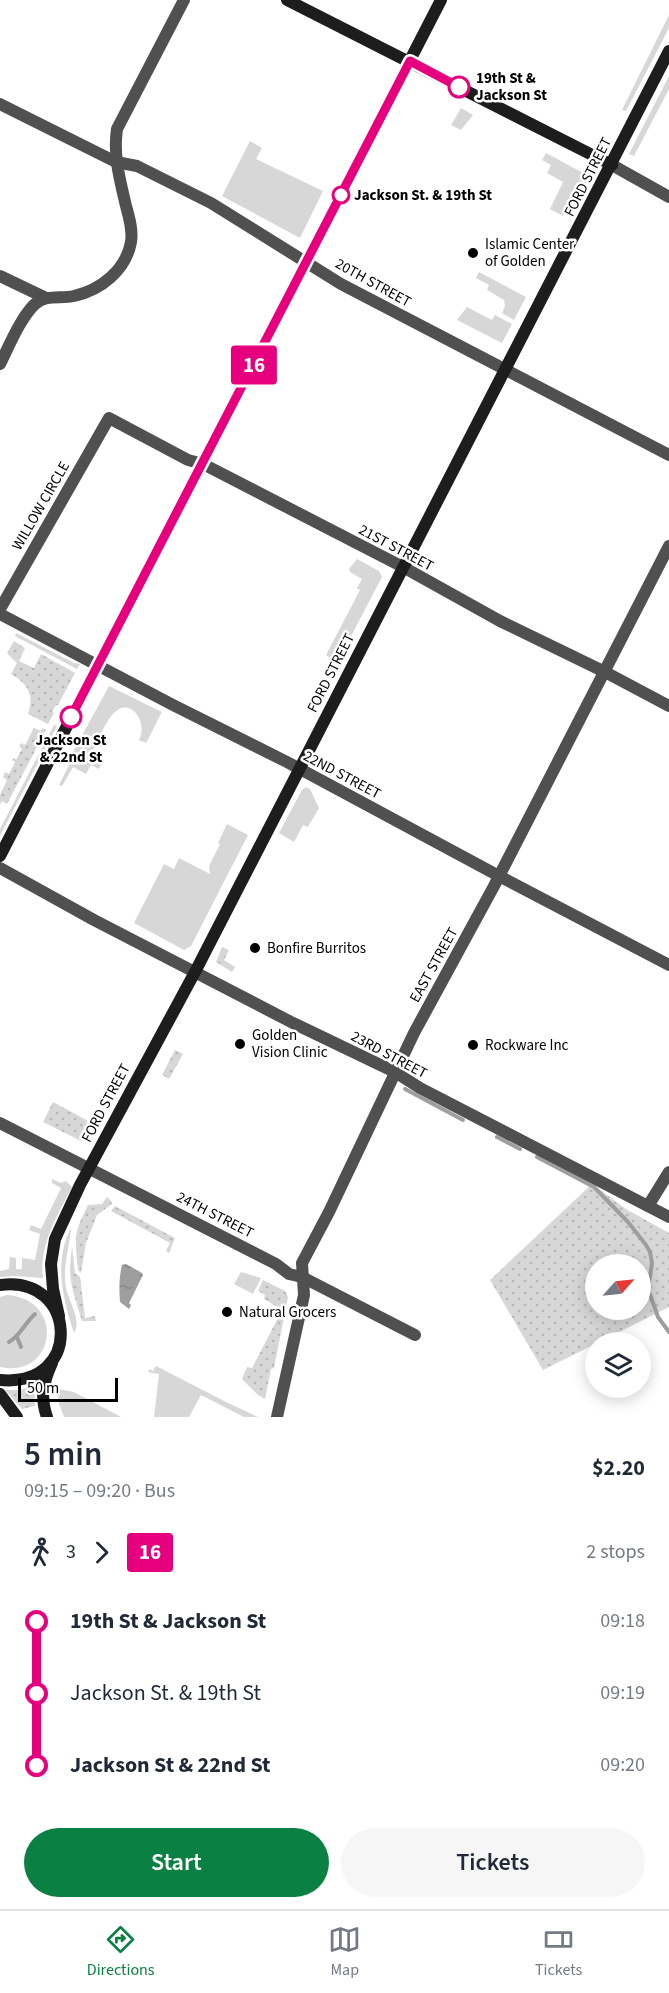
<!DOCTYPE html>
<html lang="en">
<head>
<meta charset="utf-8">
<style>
  body { margin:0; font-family:"Source Sans 3",sans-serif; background:#f6f6f7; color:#1f2937; height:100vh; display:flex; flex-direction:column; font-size:22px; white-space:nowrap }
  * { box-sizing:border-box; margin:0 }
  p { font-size:20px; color:#747a83 }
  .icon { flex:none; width:33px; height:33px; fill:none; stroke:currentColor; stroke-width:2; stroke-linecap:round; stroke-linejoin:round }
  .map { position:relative; height:1417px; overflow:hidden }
  .sheet { display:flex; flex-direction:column; background:#fff; flex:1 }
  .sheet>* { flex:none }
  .badge { padding:0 12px; border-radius:4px; font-size:21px; line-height:39px }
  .needle { width:39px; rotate:63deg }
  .controls { position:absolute; left:585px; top:1254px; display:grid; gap:12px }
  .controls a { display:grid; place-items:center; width:66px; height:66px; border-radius:50%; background:#fff; box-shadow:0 3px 15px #0003; font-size:30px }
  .scale { position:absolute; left:18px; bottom:15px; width:100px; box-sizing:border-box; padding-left:6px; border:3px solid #000; border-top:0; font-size:16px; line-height:21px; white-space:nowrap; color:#000; -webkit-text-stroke:4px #fff; paint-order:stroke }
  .map>.badge { position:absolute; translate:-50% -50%; box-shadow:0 0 0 3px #fff }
  .legs { display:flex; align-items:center; gap:9px; height:66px; padding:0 24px; font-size:20px }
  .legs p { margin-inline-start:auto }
  .headline { display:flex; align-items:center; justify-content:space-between; height:102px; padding:0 24px }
  h1 { font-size:33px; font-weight:600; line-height:45px }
  .primary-button { display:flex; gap:12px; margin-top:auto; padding:12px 24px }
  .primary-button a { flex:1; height:69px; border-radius:36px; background:#0b8043; color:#fff; font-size:24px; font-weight:600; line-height:69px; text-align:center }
  .primary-button a+a { background:#f6f6f7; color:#1f2937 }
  ul { padding:0 24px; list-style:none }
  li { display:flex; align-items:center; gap:21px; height:72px; font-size:22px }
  li i { display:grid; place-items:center; width:9px; height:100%; margin:0 8px; background:currentColor }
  li i::after { content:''; width:15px; height:15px; margin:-8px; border:4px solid; border-radius:50%; background:#fff }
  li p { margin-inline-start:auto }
  li:first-child i { background:linear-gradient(#0000 50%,currentColor 0) }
  li:last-child i { background:linear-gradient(currentColor 50%,#0000 0) }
  .menu { display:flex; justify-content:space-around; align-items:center; height:84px; border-top:2px solid #e0e1e3; background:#fff; font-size:16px; color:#747a83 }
  .menu a { display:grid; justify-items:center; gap:3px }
  .menu .active { color:#0b8043 }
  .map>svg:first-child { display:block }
</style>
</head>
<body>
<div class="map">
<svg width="669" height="1417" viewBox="0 0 669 1417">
  <defs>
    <pattern id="park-dots" width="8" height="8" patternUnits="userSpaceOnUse" patternTransform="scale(1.5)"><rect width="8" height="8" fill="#d7d7d7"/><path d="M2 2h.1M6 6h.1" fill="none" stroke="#b7b7b7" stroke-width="1.8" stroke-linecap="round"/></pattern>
    <pattern id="water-ripples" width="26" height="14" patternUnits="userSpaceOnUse" patternTransform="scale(1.5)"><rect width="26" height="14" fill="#9e9e9e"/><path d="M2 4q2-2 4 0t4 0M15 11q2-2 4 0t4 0" fill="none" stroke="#868686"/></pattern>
  </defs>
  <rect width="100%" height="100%" fill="#fff"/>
  <!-- grass -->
  <g fill="#d7d7d7">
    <path d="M 669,15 L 669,28 L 626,111 L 622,110 Z"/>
    <path d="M 669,76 L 669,89 L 634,156 L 629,154 Z"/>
    <path d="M 461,108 L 473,115 L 461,130 L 451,125 Z"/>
    <path d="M 250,141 L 262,148 L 256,159 L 323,191 L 300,238 L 222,196 Z"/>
    <path d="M 546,153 L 585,174 L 587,182 L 575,203 L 571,202 L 563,216 L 550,209 L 563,182 L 547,173 L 551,165 L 542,160 Z"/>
    <path d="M 479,272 L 526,297 L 514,320 L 502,313 L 505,306 L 504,300 L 487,290 L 489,285 L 476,278 Z"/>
    <path d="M 467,307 L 492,320 L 495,315 L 512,324 L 502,343 L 457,320 Z"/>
    <path d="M 357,559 L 379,571 L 382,577 L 337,663 L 326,655 L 360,590 L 357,588 L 362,579 L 350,572 L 349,569 Z"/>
    <path d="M 16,633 L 74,663 L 80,664 L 77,669 L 15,636 Z"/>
    <path d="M 109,686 L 162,712 L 146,743 L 139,740 C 148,724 132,697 115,712 C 106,719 97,743 91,754 L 103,761 L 99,769 L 91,765 L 86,774 L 73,767 L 62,786 L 59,785 L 70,763 L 68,761 Z"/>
    <path d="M 54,725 L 57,726 L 0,836 L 0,829 Z"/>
    <path d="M 306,787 L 310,789 L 319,808 L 308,827 L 303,825 L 294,842 L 279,833 L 302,790 Z"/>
    <path d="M 227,824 L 248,835 L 191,946 L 184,950 L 134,923 L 164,864 L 174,869 L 179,858 L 210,874 L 209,866 L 220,844 L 218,843 Z"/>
    <path d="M 52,1179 L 61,1183 L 66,1181 L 72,1187 C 57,1216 39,1245 43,1278 L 15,1276 L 0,1277 L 0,1271 L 9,1269 L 10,1257 L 16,1258 L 16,1269 L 22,1269 L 22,1258 L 35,1260 L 40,1234 L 29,1230 L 31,1225 L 41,1229 L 61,1188 L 52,1183 Z"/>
    <path d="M 71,1227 C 70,1248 62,1266 66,1288 C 69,1302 82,1320 74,1333 C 62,1297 54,1262 71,1227 Z"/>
    <path d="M 241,1272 L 261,1278 L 253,1294 L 234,1284 Z"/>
    <path d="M 7,1295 C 66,1299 56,1379 0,1367 L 0,1297 Z"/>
    <path d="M 156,1366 L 228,1403 L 258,1417 L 244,1417 L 201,1395 L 189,1417 L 154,1417 L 159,1374 L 148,1372 L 149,1369 L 153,1371 Z"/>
    <path d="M 59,1389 L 74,1392 L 121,1417 L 64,1417 L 58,1401 Z"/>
  </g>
  <!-- park -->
  <g fill="url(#park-dots)" fill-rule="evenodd">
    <path d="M 14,641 L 25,648 L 19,661 L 34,668 L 41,654 L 75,673 L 58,705 L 56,705 L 52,712 L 54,713 L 48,724 L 28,714 C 35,695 27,683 11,674 L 17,663 L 7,653 Z"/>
    <path d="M 34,728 L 41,731 L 42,728 L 46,730 L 7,804 L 2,801 L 0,805 L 0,795 L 7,780 L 3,777 L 5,772 L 9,774 L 15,762 L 12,760 L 13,758 L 16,760 L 22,749 L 19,746 L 21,743 L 25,745 Z"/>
    <path d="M 222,947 L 229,950 L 224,960 L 235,967 L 232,972 L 216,962 Z"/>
    <path d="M 175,1050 L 183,1054 L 169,1079 L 162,1075 Z"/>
    <path d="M 53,1102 L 90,1122 L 81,1141 L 43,1122 Z"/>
    <path d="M 592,1184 L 626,1209 L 669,1233 L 669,1307 L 543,1370 L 490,1280 ZM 596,1264 L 640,1264 L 640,1310 L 596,1310 Z"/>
    <path d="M 107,1197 L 111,1201 L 112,1204 L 97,1215 L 86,1243 L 81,1273 L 78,1270 C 75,1237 73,1235 88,1205 L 102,1204 Z"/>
    <path d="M 115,1206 L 175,1238 L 169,1253 L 166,1251 L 170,1243 L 111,1211 Z"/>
    <path d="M 72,1247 L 75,1273 L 80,1277 L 85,1318 L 95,1316 L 96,1321 L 82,1321 C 73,1289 67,1283 72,1247 Z"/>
    <path d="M 263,1280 L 285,1291 L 288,1297 L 274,1368 L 271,1369 L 265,1399 L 258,1395 L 242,1379 L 247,1367 L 252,1368 L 282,1310 L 264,1299 L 265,1295 L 258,1291 Z"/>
    <path d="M 34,1385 L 35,1406 L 22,1409 L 5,1390 L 21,1390 Z"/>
  </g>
  <!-- water -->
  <path fill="url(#water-ripples)" d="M 126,1264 L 142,1273 L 143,1275 L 129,1303 L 131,1305 L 129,1309 L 120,1302 C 119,1289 119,1277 122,1265 Z"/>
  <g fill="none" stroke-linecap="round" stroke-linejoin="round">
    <!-- stream -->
    <g stroke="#9e9e9e" stroke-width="4">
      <path d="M 405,1089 L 463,1120"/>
      <path d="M 497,1137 L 520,1149"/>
      <path d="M 537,1157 L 594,1187 L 628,1222 L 646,1245 L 650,1252 L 652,1263 L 648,1289 L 658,1317 L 669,1332"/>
      <path d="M 17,1337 L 21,1347"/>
      <path d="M 9,1342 C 20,1336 25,1323 35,1314"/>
    </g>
    <!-- minor -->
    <g stroke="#505050" stroke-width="12">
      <path d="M 0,104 L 116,162 L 137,166 L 211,203 L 341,284 L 669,455"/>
      <path d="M 612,165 L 669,197"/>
      <path d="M 0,276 L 46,298"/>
      <path d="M 0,364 C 9,346 21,317 35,304 C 46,294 61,299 74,296 C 101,290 126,270 131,242 C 133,230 129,217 126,206 C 120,180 113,156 117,129 L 184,0"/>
      <path d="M 0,609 L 109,418 L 188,460 L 203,464 L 403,567 L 500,621 L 605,672 L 669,706"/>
      <path d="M 0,614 L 173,705 L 287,762 L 499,876 L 669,965"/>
      <path d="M 0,868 L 94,920 L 293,1023 L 395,1072 L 420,1088 L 669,1217"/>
      <path d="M 0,1123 L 276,1264 L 289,1274 L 302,1277 L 415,1335"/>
      <path d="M 648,1206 L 669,1172"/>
      <path d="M 277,1417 L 304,1295 L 302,1263 L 329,1212 L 414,1033 L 494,886 L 669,546"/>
    </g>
    <!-- secondary -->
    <g stroke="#1d1d1d" stroke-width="12">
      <path d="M 287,0 L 612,165"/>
      <path d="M 0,856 L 441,0"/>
      <path d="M 0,1285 C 77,1274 85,1388 0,1380"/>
      <path d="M 59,1316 L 53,1289 L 51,1264 L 55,1239 L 80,1185 L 195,972 L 669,51"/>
      <path d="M 0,1394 L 17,1417"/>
      <path d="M 47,1417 C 40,1397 43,1383 52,1363"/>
    </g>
  </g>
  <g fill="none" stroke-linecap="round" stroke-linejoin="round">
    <!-- line-1 casing -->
    <g stroke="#fff" stroke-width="14">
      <path id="line-1" d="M 71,717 L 410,61 L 459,87"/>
    </g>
    <!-- line-1 -->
    <use href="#line-1" stroke="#e6007e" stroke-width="9"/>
  </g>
  <!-- markers -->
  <g fill="#fff" stroke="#e6007e" stroke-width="3">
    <circle cx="459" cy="87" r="10"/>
    <circle cx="341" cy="195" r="8"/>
    <circle cx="71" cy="717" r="10"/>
  </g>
  <g fill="#000" stroke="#fff" stroke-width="2">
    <circle cx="473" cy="253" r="6"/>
    <circle cx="255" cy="948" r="6"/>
    <circle cx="240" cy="1044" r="6"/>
    <circle cx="473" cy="1045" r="6"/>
    <circle cx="227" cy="1312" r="6"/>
  </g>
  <g text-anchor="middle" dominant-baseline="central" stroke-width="5" stroke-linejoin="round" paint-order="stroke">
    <!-- stop labels -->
    <g font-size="15" font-weight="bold" fill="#000" stroke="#fff" text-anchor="start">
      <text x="476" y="78">19th St &amp;<tspan x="476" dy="17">Jackson St</tspan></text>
      <text x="354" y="195">Jackson St. &amp; 19th St</text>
      <text x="71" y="740" text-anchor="middle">Jackson St<tspan x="71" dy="17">&amp; 22nd St</tspan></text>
    </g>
    <!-- street labels -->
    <g font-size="15" fill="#000" stroke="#fff">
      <text transform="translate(588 177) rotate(-63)">FORD STREET</text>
      <text transform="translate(373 283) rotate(29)">20TH STREET</text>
      <text transform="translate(41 506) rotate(-60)">WILLOW CIRCLE</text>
      <text transform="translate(396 548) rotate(28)">21ST STREET</text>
      <text transform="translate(331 673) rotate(-63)">FORD STREET</text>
      <text transform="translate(342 775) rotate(28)">22ND STREET</text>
      <text transform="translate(434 965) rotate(-61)">EAST STREET</text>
      <text transform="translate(389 1055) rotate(28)">23RD STREET</text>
      <text transform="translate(106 1103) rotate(-62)">FORD STREET</text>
      <text transform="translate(215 1215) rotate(27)">24TH STREET</text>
    </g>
    <!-- poi labels -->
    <g font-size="15" fill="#000" stroke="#fff" text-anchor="start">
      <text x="485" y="244">Islamic Center<tspan x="485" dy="17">of Golden</tspan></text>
      <text x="267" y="948">Bonfire Burritos</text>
      <text x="252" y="1035">Golden<tspan x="252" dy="17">Vision Clinic</tspan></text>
      <text x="485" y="1045">Rockware Inc</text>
      <text x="239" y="1312">Natural Grocers</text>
    </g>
  </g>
</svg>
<div class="controls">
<a><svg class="needle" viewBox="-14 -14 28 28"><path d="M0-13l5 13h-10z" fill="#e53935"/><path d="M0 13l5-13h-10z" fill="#747a83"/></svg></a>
<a><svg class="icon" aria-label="layers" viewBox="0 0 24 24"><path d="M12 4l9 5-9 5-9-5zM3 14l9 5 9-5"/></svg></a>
</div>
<div class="scale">50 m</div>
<b class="badge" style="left:254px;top:365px;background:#e6007e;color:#fff">16</b>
</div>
<section class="sheet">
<div class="headline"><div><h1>5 min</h1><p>09:15 – 09:20 · Bus</p></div><b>$2.20</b></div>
<div class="legs"><svg class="icon" aria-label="walk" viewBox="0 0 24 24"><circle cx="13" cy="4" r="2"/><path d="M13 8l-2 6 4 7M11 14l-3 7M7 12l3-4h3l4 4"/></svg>3<svg class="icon" aria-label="forward" viewBox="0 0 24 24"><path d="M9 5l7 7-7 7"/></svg><b class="badge" style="background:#e6007e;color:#fff">16</b><p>2 stops</p></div>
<ul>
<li><i style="color:#e6007e"></i><b>19th St &amp; Jackson St</b><p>09:18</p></li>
<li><i style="color:#e6007e"></i><span>Jackson St. &amp; 19th St</span><p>09:19</p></li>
<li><i style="color:#e6007e"></i><b>Jackson St &amp; 22nd St</b><p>09:20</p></li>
</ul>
<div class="primary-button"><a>Start</a><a>Tickets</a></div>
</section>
<nav class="menu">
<a class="active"><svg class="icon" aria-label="directions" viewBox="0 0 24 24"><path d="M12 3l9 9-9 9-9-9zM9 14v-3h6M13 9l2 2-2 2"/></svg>Directions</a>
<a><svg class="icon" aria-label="map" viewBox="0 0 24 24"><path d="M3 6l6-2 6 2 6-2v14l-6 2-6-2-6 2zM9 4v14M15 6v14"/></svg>Map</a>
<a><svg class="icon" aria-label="tickets" viewBox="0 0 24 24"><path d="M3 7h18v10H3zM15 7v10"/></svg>Tickets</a>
</nav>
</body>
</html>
